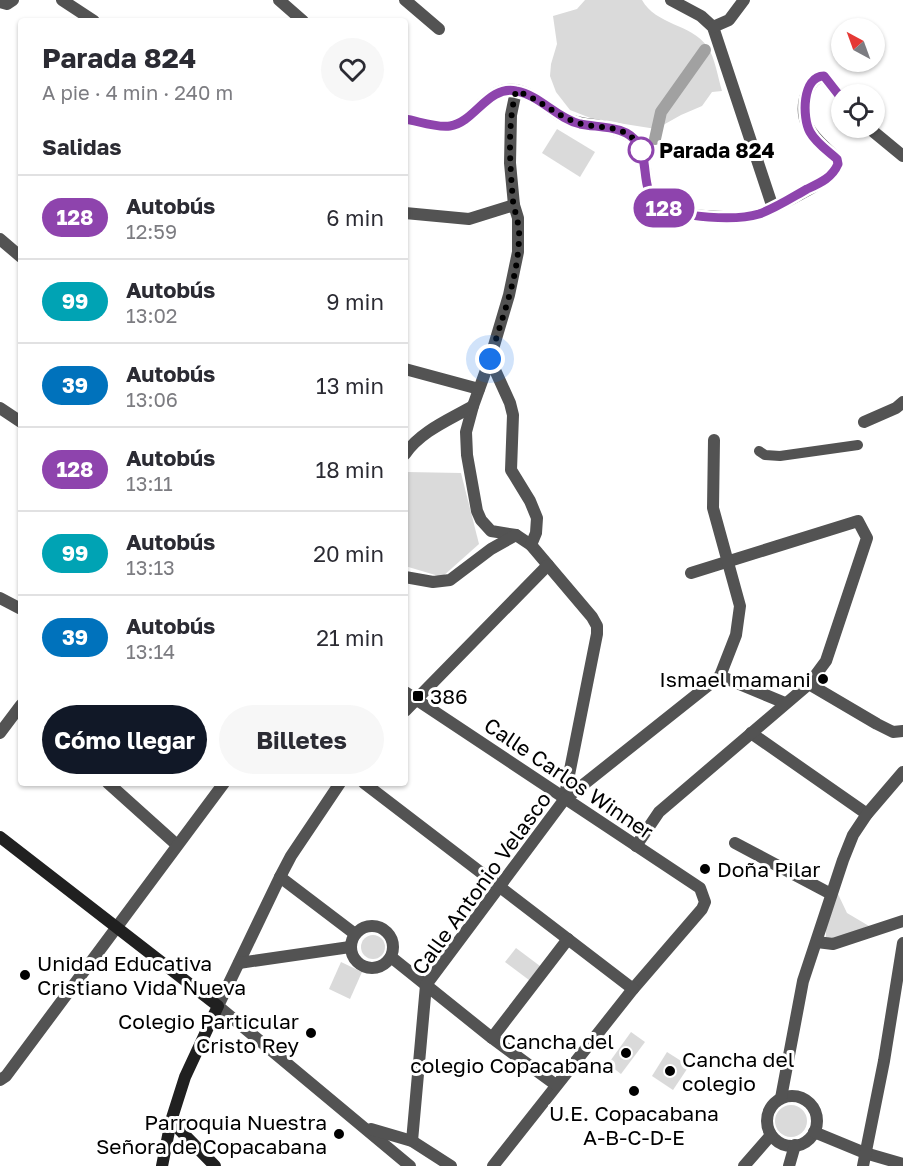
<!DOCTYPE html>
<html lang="es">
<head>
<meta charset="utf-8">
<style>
  body { margin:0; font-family:"Golos Text",sans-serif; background:#f7f7f7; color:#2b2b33; height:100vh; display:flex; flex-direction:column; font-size:22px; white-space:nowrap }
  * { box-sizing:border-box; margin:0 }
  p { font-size:20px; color:#7c7c81 }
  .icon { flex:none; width:33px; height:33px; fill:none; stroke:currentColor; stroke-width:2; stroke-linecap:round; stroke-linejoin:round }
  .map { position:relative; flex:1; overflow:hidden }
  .side { position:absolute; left:18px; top:18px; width:390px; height:768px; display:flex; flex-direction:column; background:#fff; border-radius:6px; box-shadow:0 2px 4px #0004 }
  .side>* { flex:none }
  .badge { padding:0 12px; border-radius:20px; font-size:21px; line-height:39px }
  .needle { width:39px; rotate:319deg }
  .buttons { position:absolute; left:831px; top:18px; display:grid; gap:12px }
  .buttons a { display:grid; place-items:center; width:54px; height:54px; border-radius:50%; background:#fff; box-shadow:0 2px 4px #0004; font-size:30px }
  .you { position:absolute; width:30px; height:30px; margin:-15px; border:4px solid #fff; border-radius:50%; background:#1a73e8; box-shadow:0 0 0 9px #1a73e833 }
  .map>.badge { position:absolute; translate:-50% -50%; box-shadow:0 0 0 3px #fff }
  h2 { padding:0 24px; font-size:22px; line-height:54px }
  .round { display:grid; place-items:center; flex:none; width:63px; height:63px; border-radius:32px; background:#f7f7f7 }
  .overview { display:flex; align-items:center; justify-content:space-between; height:102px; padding:0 24px }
  h1 { font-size:28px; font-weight:700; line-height:45px }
  .cta { display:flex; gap:12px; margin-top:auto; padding:12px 24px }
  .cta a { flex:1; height:69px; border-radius:36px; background:#111827; color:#fff; font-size:24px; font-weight:700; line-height:69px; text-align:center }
  .cta a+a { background:#f7f7f7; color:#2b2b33 }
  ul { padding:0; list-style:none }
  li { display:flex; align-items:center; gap:18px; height:84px; padding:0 24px; border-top:2px solid #e1e1e2 }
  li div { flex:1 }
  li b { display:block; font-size:22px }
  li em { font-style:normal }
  li .badge { min-width:66px; font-weight:700; text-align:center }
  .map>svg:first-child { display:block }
</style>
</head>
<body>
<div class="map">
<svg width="903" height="1166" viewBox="0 0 903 1166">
  <rect width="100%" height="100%" fill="#fff"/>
  <!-- green -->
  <g fill="#dadada">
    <path d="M 585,0 L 642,0 C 656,25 691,24 707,46 C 715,57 718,78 722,91 L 712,92 L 702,106 L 681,115 L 656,129 L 593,119 L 570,110 L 556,92 L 550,76 L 551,64 L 557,44 L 553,16 L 577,9 Z"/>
    <path d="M 557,129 L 595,152 L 580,177 L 542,153 Z"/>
    <path d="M 407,472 L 461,473 L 479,544 L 442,577 L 405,566 L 405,490 Z"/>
    <path d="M 837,892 L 847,913 L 869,926 L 833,940 L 826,937 L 826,928 Z"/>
    <circle cx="373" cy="947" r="12"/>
    <path d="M 516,948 L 540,966 L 529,980 L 505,962 Z"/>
    <path d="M 341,962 L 362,972 L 350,999 L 329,989 Z"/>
    <path d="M 631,1032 L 645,1042 L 621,1074 L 608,1064 Z"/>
    <path d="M 667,1052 L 689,1066 L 673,1090 L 652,1076 Z"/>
    <circle cx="791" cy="1121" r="16"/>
  </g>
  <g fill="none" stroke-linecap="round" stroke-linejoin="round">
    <!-- canal -->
    <path stroke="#a1a1a1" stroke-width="12" d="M 655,139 L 661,112 L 705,50"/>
    <!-- pedestrian -->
    <path stroke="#535353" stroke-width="10" d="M 759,451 L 765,455 L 780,456 L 858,445"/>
    <!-- minor -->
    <g stroke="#535353" stroke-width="12">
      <path d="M 62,0 L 94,21"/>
      <path d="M 279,0 L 303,21"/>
      <path d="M 405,0 L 439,29"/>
      <path d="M 671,0 L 701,16 L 713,27 L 773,208"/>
      <path d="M 0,2 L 7,4 L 13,0"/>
      <path d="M 713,27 L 729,20 L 744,0"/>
      <path d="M 516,91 L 511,115 L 510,163 L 514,205 L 518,218 L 518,252 L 509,295 L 490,359 L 473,406 L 466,432 L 467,455 L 477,511 L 481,520 L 491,531 L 516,535 L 531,545 L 592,617 L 597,626 L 597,634 L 564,800"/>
      <path d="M 405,119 C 418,121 436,128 450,126 C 472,123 484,92 507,90 C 528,87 546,108 563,117 C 583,127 605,123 625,133 C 668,153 613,213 705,216 C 722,217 743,219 759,214 C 774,208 837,179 838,164 C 838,150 789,133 808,90 C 811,83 816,76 824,77 L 842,99"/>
      <path d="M 869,128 L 903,156"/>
      <path d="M 405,213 L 469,219 L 514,205"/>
      <path d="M 0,239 L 21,257"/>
      <path d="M 490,359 L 510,403 L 513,415 L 511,470 L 530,501 L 537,518 L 536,533 L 531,545"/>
      <path d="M 405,369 L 479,389"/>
      <path d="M 0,408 L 21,422"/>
      <path d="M 864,422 L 896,408 L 903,402"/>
      <path d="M 405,454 C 421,431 449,420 473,406"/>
      <path d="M 405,577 L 433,582 L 450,580 L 491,549 L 516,535"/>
      <path d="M 0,598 L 21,609"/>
      <path d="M 720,676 L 785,703"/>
      <path d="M 809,684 L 877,724 L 893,732 L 903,731"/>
      <path d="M 405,692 L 700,888 L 705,902 L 702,909 L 633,989 L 493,1166"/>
      <path d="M 405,711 L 548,565"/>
      <path d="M 0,733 L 21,705"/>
      <path d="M 751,733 L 867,814"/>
      <path d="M 108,783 L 177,845"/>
      <path d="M 340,783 L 291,856 L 280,877 L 218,1006 L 410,1166"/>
      <path d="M 364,783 L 633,989"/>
      <path d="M 735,843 L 831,894"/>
      <path d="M 636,846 L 659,812 L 809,684 L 826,661 L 867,538 L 858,521 L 691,573"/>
      <path d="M 280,877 L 355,934"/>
      <circle cx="372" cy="947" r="21"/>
      <path d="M 817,942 L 833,944 L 903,921"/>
      <path d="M 391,957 L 492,1038 L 556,1085"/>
      <path d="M 239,963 L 350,947"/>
      <path d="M 492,1038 L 568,939"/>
      <path d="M 0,1080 L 6,1076 L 224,783"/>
      <circle cx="792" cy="1121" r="25"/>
      <path d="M 781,1098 L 803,981 L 843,860 L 853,835 L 867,814 L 903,772"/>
      <path d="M 371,1129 L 412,1141 L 451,1166"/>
      <path d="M 814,1132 L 865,1153 L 903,1164"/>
      <path d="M 412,1141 L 426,985 L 564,800 L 720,676 L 736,635 L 740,606 L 713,508 L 714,440"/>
      <path d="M 744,1166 L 771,1135"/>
      <path d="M 789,1166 L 795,1145"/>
    </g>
    <!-- tertiary -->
    <path stroke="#535353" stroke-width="12" d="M 863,1166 L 884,1061 L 903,943"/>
    <!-- secondary -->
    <g stroke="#202020" stroke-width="12">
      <path d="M 0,837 L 218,1006 L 185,1077 L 171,1121 L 162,1166"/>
      <path d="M 171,1121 L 215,1166"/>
    </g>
  </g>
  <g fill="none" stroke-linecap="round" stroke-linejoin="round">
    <!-- line casing -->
    <g stroke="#fff" stroke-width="14">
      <path id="line" d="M 405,119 C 418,121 436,128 450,126 C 475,122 488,85 516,91 C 540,95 556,118 580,124 C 599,128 627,125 638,144 C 650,163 639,193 661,206 C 681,218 736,221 759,214 C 776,208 791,198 807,189 C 820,183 832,178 838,164 L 837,159 C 828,151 816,143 810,132 C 802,118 802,76 824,76 L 842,99"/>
    </g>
    <!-- line -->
    <use href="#line" stroke="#8e44ad" stroke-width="9"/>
    <!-- walk -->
    <path stroke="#000" stroke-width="6" stroke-dasharray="0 10.8" d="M 490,359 C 501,320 518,279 519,238 C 520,225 515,214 513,201 C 510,165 507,126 516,91 C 538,98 554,114 575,122 C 591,128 610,125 626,133 C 635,138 639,146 643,155 L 641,150"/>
  </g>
  <!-- markers -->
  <circle fill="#fff" stroke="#8e44ad" stroke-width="3" cx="641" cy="150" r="12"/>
  <g fill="#000" stroke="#fff" stroke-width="2">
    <circle cx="823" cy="679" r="6"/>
    <rect x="412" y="690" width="12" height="12" rx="3"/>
    <circle cx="705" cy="869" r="6"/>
    <circle cx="25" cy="975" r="6"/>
    <circle cx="311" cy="1033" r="6"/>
    <circle cx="626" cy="1053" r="6"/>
    <circle cx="670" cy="1071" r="6"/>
    <circle cx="634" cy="1091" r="6"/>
    <circle cx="339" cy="1134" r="6"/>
  </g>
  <g text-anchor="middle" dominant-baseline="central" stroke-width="6" stroke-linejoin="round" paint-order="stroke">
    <!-- stop labels -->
    <g font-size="21" font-weight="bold" fill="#000" stroke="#fff" text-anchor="start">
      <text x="659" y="150">Parada 824</text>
    </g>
    <!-- poi labels -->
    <g font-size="21" fill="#000" stroke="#fff" text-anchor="end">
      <text x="811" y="679">Ismael mamani</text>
      <text x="430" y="696" text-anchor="start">386</text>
      <text x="717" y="869" text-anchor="start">Doña Pilar</text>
      <text x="37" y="963" text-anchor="start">Unidad Educativa<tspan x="37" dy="24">Cristiano Vida Nueva</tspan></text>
      <text x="299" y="1021">Colegio Particular<tspan x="299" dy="24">Cristo Rey</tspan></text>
      <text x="614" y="1041">Cancha del<tspan x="614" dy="24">colegio Copacabana</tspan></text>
      <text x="682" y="1059" text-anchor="start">Cancha del<tspan x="682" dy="24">colegio</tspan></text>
      <text x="634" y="1113" text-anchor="middle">U.E. Copacabana<tspan x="634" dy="24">A-B-C-D-E</tspan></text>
      <text x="327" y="1122">Parroquia Nuestra<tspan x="327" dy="24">Señora de Copacabana</tspan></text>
    </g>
    <!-- street labels -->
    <g font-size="21" fill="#000" stroke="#fff">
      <text transform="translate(569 778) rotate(34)">Calle Carlos Winner</text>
      <text transform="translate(481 883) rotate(-54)">Calle Antonio Velasco</text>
    </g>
  </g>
</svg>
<div class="buttons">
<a><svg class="needle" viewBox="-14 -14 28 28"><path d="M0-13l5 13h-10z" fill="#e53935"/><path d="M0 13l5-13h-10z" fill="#7c7c81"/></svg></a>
<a><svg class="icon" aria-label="locate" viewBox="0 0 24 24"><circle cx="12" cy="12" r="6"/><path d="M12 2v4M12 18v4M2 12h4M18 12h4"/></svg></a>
</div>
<div class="you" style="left:490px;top:359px"></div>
<b class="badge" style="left:664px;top:208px;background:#8e44ad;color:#fff">128</b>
<section class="side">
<div class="overview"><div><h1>Parada 824</h1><p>A pie · 4 min · 240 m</p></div><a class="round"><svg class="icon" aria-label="heart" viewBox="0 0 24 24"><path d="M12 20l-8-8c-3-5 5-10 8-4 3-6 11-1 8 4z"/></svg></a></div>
<h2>Salidas</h2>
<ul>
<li><span class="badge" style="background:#8e44ad;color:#fff">128</span><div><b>Autobús</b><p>12:59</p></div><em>6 min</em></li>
<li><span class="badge" style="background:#00a3b4;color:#fff">99</span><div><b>Autobús</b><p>13:02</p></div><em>9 min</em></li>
<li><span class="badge" style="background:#0072bc;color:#fff">39</span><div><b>Autobús</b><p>13:06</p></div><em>13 min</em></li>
<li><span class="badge" style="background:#8e44ad;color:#fff">128</span><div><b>Autobús</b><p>13:11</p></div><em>18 min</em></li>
<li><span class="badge" style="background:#00a3b4;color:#fff">99</span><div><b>Autobús</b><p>13:13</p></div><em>20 min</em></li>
<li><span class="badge" style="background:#0072bc;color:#fff">39</span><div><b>Autobús</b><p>13:14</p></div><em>21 min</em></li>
</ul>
<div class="cta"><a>Cómo llegar</a><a>Billetes</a></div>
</section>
</div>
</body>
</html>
